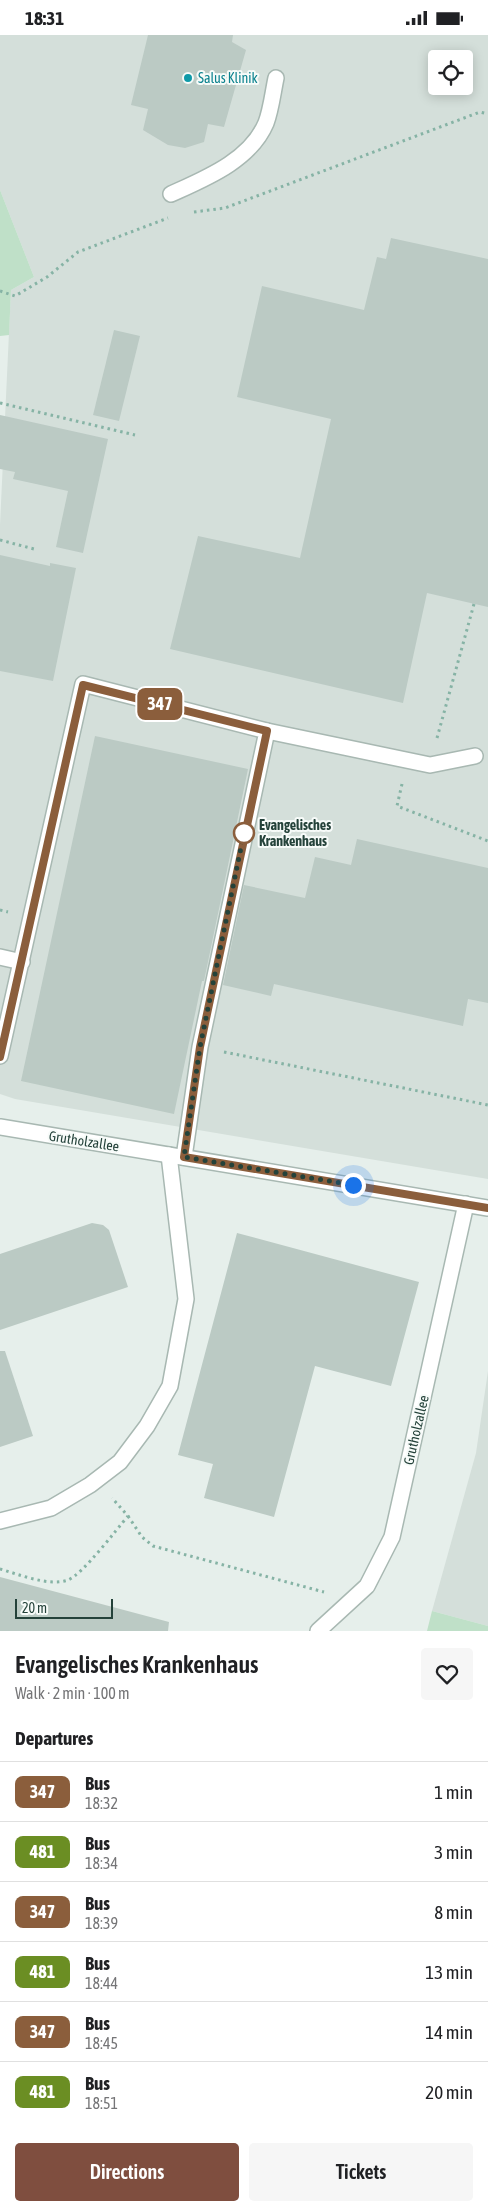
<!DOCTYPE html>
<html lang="en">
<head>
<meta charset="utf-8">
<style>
  body { margin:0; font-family:"Asap Condensed",sans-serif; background:#f6f6f6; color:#202124; height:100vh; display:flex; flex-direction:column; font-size:19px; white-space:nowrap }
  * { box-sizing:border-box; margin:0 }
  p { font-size:16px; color:#757577 }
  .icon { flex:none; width:28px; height:28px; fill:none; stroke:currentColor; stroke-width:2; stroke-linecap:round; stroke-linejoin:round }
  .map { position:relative; height:1596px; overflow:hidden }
  .side { display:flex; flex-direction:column; background:#fff; flex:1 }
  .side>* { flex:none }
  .badge { padding:0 10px; border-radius:8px; font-size:18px; line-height:32px }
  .tools { position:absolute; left:428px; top:15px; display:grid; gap:10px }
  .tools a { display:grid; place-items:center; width:45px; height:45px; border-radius:5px; background:#fff; box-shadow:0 2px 12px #0003; font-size:25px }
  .scale { position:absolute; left:15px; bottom:12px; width:98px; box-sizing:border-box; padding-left:5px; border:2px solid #24423a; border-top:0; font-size:14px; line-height:18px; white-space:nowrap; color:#24423a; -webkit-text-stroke:4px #f7fbf9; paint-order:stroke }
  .you { position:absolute; width:25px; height:25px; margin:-12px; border:4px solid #fff; border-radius:50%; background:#1a73e8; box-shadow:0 0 0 8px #1a73e833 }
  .map>.badge { position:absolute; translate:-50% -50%; box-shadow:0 0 0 2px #fff }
  h2 { padding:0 15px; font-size:19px; line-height:45px }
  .round { display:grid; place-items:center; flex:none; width:52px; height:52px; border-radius:5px; background:#f6f6f6 }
  .headline { display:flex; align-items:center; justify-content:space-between; height:85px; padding:0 15px }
  h1 { font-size:24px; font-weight:600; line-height:38px }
  .primary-button { display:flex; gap:10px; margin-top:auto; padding:10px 15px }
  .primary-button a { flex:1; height:58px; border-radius:5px; background:#7f4e3f; color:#fff; font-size:20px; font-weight:600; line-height:58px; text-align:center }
  .primary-button a+a { background:#f6f6f6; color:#202124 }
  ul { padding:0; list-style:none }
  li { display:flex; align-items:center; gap:15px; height:60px; padding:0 15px; border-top:1px solid #e0e0e0 }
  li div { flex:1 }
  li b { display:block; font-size:19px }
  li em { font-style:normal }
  li .badge { min-width:55px; font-weight:700; text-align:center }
  .status { display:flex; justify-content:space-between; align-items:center; height:35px; padding:0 25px; background:#fff; direction:ltr }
  .status svg { height:14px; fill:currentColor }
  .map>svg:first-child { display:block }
</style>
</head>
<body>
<div class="status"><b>18:31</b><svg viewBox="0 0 49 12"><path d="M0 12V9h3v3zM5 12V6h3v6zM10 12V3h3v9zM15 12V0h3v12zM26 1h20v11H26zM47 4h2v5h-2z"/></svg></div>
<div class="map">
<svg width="488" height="1596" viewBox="0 0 488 1596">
  <rect width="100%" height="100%" fill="#e6efeb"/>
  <!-- built -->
  <g fill="#d4dfda" fill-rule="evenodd">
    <path d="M 0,0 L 488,0 L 488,1144 L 15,1064 L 0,1059 L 0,490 L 11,255 L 34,242 L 0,155 ZM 436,24 L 464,24 L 464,51 L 436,51 Z"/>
    <path d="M 488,1336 L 488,1591 L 432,1576 L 476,1418 Z"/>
  </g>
  <!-- green -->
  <g fill="#bfe0c8">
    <path d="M 0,155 L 34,242 L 11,255 L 9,300 L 0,301 Z"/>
    <path d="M 432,1576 L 488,1591 L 488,1596 L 427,1596 Z"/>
  </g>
  <!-- building -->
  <g fill="#bbcac4">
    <path d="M 148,0 L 233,0 L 232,7 L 246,15 L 224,92 L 208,89 L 204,107 L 185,113 L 168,110 L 143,95 L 148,74 L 131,70 Z"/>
    <path d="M 391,203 L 488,224 L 488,572 L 427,558 L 403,668 L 170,614 L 198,501 L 300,523 L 331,384 L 237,362 L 262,251 L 364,275 L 377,222 L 386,224 Z"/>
    <path d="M 114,295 L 140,301 L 119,386 L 93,380 Z"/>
    <path d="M 0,380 L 108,404 L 83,518 L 56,512 L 68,456 L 13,444 L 15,437 L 0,434 Z"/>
    <path d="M 0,520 L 50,531 L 50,528 L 76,533 L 53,646 L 0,636 Z"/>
    <path d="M 95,701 L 248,734 L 204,946 L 202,946 L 174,1079 L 21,1046 Z"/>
    <path d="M 357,804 L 488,833 L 488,968 L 468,964 L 463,991 L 274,949 L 271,961 L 223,950 L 244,850 L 305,863 L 315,822 L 351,830 Z"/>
    <path d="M 92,1188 L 103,1190 L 109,1195 L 128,1252 L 0,1295 L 0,1219 Z"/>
    <path d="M 237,1198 L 419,1247 L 391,1351 L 315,1331 L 274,1482 L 204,1463 L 213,1429 L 178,1420 Z"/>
    <path d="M 0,1316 L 5,1316 L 33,1401 L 0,1412 Z"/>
    <path d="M 0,1542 L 169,1587 L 168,1596 L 0,1596 Z"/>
  </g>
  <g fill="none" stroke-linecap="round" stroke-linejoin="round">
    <!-- lane casing -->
    <g stroke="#a8b8b2" stroke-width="18">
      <g id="lane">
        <path d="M 171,159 C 204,144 250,126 266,88 C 271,75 273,57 276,43"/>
        <path d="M 267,696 L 430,730 L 475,721"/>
        <path d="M 0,922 L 22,927"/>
        <path d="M 0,1021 L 83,649 L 267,696 L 200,1012 L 184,1122"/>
      </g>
    </g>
    <!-- street casing -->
    <g stroke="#a8b8b2" stroke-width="18">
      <g id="street">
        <path d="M 0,1092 L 488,1173"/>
        <path d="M 0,1486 L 51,1473 L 90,1450 L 120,1427 L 147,1391 L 170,1351 L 186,1264 L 169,1120"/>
        <path d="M 318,1596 L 367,1551 L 392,1502 L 466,1169"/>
      </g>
    </g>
    <!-- path -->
    <g stroke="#86b3a5" stroke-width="3" stroke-dasharray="2.5 4" stroke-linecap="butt">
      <path d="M 194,177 L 225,173 L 480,77 L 488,79"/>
      <path d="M 0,256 L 15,261 L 47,242 L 78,217 L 168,183"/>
      <path d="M 0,368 L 135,400"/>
      <path d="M 0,505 L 34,514"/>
      <path d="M 437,703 L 474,569"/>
      <path d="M 402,749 L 397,771 L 488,806"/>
      <path d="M 0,875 L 8,877"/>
      <path d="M 224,1017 L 488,1070"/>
      <path d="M 128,1481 L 142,1502 L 153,1511 L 324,1557"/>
      <path d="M 0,1534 C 18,1539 49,1552 68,1545 C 83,1539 116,1495 128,1481 L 112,1463"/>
    </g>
    <!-- lane -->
    <use href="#lane" stroke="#fff" stroke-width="15"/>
    <!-- street -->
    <use href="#street" stroke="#fff" stroke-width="15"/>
  </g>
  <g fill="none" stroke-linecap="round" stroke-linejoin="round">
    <!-- line casing -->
    <g stroke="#fff" stroke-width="11">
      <path id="line" d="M 0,1022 L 83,650 L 267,696 L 200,1012 L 184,1122 L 488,1173"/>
    </g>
    <!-- line -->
    <use href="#line" stroke="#8b5e3c" stroke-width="8"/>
    <!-- walk -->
    <path stroke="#24423a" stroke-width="5" stroke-dasharray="0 9" d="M 244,798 L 200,1012 L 184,1122 L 353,1150"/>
  </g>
  <!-- markers -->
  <circle fill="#0f9aa8" stroke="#f7fbf9" stroke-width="2" cx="188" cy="43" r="5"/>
  <circle fill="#fff" stroke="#8b5e3c" stroke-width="2.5" cx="244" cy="798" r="10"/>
  <g text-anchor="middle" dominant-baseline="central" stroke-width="4" stroke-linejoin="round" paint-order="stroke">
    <!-- culture labels -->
    <g font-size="14" fill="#0d838f" stroke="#f7fbf9" text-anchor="start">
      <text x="198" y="43">Salus Klinik</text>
    </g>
    <!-- stop labels -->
    <g font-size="14" font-weight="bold" fill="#24423a" stroke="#f7fbf9" text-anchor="start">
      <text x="259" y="790">Evangelisches<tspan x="259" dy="16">Krankenhaus</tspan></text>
    </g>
    <!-- street labels -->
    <g font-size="14" fill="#24423a" stroke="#f7fbf9">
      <text transform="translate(84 1106) rotate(9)">Grutholzallee</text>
      <text transform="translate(416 1395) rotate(-77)">Grutholzallee</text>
    </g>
  </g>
</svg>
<div class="tools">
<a><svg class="icon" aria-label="locate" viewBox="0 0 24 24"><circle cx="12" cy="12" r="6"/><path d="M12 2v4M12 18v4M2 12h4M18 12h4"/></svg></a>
</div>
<div class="scale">20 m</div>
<div class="you" style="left:353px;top:1150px"></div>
<b class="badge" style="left:160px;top:669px;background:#8b5e3c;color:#fff">347</b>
</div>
<section class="side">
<div class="headline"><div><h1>Evangelisches Krankenhaus</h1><p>Walk · 2 min · 100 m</p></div><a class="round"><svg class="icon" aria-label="heart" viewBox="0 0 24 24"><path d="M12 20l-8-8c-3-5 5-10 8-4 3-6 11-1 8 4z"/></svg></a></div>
<h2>Departures</h2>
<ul>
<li><span class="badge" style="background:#8b5e3c;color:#fff">347</span><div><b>Bus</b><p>18:32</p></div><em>1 min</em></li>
<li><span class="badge" style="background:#6b8e23;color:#fff">481</span><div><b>Bus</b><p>18:34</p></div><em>3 min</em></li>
<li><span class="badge" style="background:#8b5e3c;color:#fff">347</span><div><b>Bus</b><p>18:39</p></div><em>8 min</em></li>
<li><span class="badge" style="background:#6b8e23;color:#fff">481</span><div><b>Bus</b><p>18:44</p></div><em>13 min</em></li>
<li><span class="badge" style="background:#8b5e3c;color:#fff">347</span><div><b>Bus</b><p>18:45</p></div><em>14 min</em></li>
<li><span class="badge" style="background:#6b8e23;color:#fff">481</span><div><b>Bus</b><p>18:51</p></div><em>20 min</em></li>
</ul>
<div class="primary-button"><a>Directions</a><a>Tickets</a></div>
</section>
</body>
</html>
